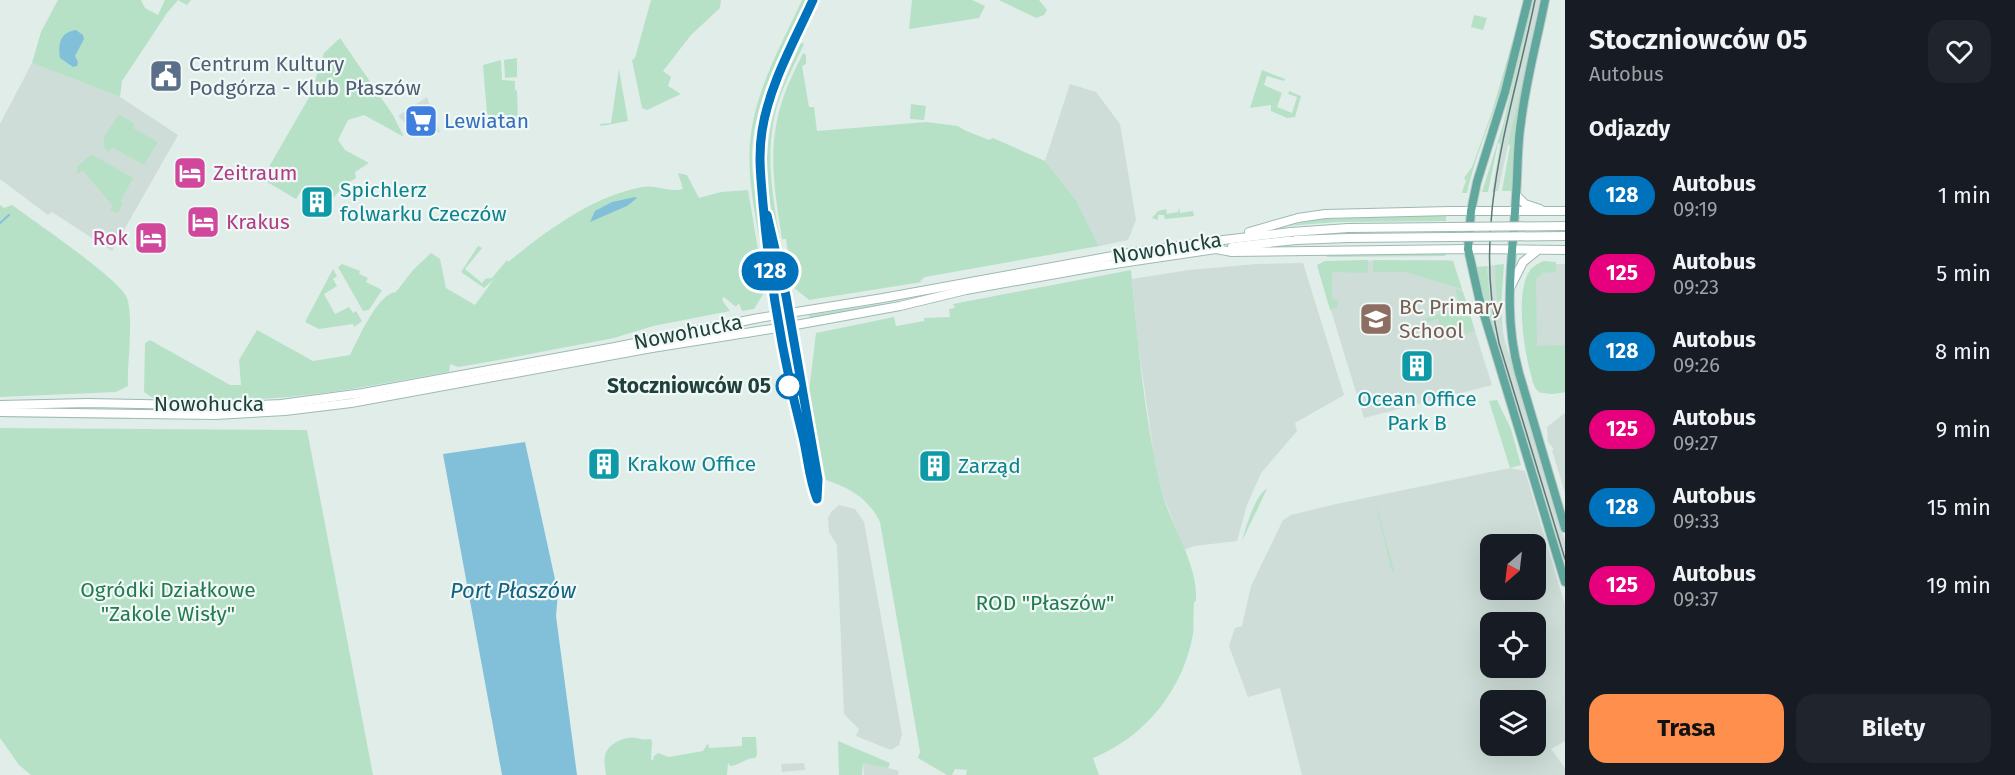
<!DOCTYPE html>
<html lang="pl">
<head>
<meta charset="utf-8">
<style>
  body { margin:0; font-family:"Fira Sans",sans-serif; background:#20242c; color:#f1f3f6; height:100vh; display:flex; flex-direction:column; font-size:22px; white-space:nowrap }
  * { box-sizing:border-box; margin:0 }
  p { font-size:20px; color:#9ea1a6 }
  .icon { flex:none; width:33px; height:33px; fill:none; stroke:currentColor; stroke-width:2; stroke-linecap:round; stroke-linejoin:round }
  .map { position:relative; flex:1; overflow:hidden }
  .panel { display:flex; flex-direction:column; background:#171b24; width:450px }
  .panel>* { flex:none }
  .badge { padding:0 12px; border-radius:20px; font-size:21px; line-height:39px }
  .needle { width:39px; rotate:208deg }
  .controls { position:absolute; left:1480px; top:534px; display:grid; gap:12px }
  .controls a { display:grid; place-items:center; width:66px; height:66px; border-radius:12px; background:#171b24; box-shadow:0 6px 24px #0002; font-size:30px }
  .map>.badge { position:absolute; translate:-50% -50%; box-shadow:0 0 0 3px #fff }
  h2 { padding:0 24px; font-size:22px; line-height:54px }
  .round { display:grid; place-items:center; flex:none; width:63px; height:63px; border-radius:18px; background:#20242c }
  .overview { display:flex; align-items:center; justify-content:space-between; height:102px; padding:0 24px }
  h1 { font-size:28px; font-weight:700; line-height:45px }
  .cta { display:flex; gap:12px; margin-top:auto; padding:12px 24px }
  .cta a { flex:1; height:69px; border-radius:18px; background:#ff8f4c; color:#111; font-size:24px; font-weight:700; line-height:69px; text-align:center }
  .cta a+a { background:#20242c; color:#f1f3f6 }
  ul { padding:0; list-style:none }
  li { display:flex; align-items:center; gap:18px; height:78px; padding:0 24px }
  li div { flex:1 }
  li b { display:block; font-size:22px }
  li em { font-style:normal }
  li .badge { min-width:66px; font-weight:700; text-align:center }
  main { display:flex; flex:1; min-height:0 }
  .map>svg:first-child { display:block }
</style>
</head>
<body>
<main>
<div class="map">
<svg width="1565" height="775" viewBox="0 0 1565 775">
  <rect width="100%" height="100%" fill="#e0ede9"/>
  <!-- built -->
  <g fill="#ceddd8" fill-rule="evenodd">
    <path d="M 1533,0 L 1540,0 L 1531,40 L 1498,191 L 1492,192 L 1500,144 Z"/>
    <path d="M 32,63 L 120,97 L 178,135 L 112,251 L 52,212 L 48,215 L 0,179 L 0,124 Z"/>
    <path d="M 1070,84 L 1096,92 L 1120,124 L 1136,220 L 1128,240 L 1099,246 L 1076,200 L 1045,161 Z"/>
    <path d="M 427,97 L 440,132 L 418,136 L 398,116 Z"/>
    <path d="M 1447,260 L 1453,261 L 1492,385 L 1364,418 L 1317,265 L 1325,261 Z"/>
    <path d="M 1303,263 L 1344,395 L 1295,423 L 1297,431 L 1261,473 L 1247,505 L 1237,541 L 1194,546 L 1184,550 L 1162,492 L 1154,456 L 1138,343 L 1132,279 L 1189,270 L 1257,264 Z"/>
    <path d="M 1537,264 L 1565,264 L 1565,392 L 1540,393 L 1536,389 L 1532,381 L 1531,270 Z"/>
    <path d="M 1495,265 L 1498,307 L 1505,342 L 1565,541 L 1565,565 L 1497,341 L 1491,312 L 1487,266 Z"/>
    <path d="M 1565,413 L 1565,493 L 1552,450 L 1554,449 L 1548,442 L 1547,427 Z"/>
    <path d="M 1510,468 L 1525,471 L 1565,605 L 1565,741 L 1551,749 L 1565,768 L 1565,775 L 1302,775 L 1280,688 L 1248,697 L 1229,646 L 1235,628 L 1242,626 L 1251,586 L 1283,520 L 1291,515 L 1336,504 ZM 1491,544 L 1536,544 L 1536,590 L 1491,590 ZM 1491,622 L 1536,622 L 1536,668 L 1491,668 ZM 1491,700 L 1536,700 L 1536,746 L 1491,746 Z"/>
    <path d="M 839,505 L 855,509 L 864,522 L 902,734 L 899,745 L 891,750 L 856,736 L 859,729 L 844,714 L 837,545 L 829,532 L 828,518 L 831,512 Z"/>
    <path d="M 863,761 L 899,771 L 898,775 L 864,775 Z"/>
    <path d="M 804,763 L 805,770 L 782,772 L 781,764 Z"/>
  </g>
  <!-- green -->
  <g fill="#b7e1c7">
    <path d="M 58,0 L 141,0 L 145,8 L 158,15 L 165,0 L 191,0 L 187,5 L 178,0 L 167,13 L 122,81 L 120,97 L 32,63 L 41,32 Z"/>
    <path d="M 651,0 L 721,0 L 720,8 L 691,35 L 663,71 L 671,77 L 668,86 L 681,94 L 647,110 L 642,108 L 632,60 L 635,58 Z"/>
    <path d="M 802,0 L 806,0 C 782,51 751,104 752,162 C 753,193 763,224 762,254 C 756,218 747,181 750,143 C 754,92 781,46 802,0 Z"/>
    <path d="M 912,0 L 972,0 L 985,6 L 979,18 L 909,29 Z"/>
    <path d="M 999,0 L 1039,0 L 1047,10 L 1044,15 L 1036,18 Z"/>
    <path d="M 1532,0 L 1531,10 L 1500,144 L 1498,143 L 1488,192 L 1482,192 L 1503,125 Z"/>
    <path d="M 1540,0 L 1518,109 L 1512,191 L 1502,191 L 1510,146 L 1508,144 Z"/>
    <path d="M 1474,15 L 1487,18 L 1483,30 L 1471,27 Z"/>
    <path d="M 1520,15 C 1513,48 1504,81 1493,113 C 1483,140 1473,165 1467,193 L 1463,193 L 1462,192 L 1466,181 L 1464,178 L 1472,167 L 1492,112 Z"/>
    <path d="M 340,38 L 393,115 L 404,137 L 364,115 L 348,120 L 338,140 L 345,150 L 369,163 L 355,172 L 356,178 C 339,187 331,200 322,216 L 318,214 L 327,202 L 316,194 L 318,192 L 305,185 L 296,199 L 262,179 L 311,94 L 324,53 Z"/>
    <path d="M 801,43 L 804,44 C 795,63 785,82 778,103 C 764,149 772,193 780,240 C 773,226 771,210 769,195 C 761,136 777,96 801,43 Z"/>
    <path d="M 803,53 L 806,55 L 806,64 L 802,66 L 809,107 L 814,107 L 817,131 L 926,122 L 958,126 L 964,130 L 989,140 L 993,138 L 1045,161 L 1076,200 L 1099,246 L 925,277 L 920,281 L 922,282 L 809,300 L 793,287 L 786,239 L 782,239 C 775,193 767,150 781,105 C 786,87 795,70 803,53 Z"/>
    <path d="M 517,58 L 517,77 L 505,78 L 504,60 Z"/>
    <path d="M 501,60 L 502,80 L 515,81 L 515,90 L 517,91 L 518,124 C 510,127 502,128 496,123 L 495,118 L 487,114 L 483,65 Z"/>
    <path d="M 619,69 L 628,121 L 601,126 L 600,124 L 611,123 Z"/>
    <path d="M 1262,70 L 1285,79 L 1284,81 L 1267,76 L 1264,85 L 1282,93 L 1277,107 L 1292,113 L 1297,97 L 1288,94 L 1289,91 L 1301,96 L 1295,117 L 1287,118 L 1271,111 L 1271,105 L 1250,108 Z"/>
    <path d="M 911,104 L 926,106 L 924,120 L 910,119 Z"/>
    <path d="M 120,115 L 135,124 L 133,128 L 158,142 L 144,165 L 112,147 L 109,152 L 104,147 L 104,137 L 117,117 Z"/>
    <path d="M 93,155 L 133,178 L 120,202 L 123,204 L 117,213 L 110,210 L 113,206 L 83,171 L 77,174 L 77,167 L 89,156 Z"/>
    <path d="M 678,173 L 687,175 L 699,198 L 721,192 L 748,190 L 765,291 L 754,309 L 742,311 L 739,303 L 736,307 L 724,297 L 722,300 L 730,311 L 653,326 L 614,338 L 499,360 L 458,367 L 450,364 L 449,372 C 396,381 343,392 289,397 C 246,401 203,400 160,399 L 153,398 L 144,392 L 145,343 L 150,340 L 230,385 L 241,385 L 239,360 L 257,330 L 313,361 L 350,355 C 359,338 377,294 396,292 L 413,270 L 431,253 L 440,259 L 446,288 L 475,305 L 494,279 L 484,288 L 461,272 L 478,246 L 482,248 L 465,269 L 482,283 L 485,279 L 492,278 L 507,260 L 508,262 C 548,230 591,197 642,187 C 656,184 670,193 683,189 Z"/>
    <path d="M 12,205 C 31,219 121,280 127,298 C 134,319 127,362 128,386 L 116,392 L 0,397 L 0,205 L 4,208 Z"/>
    <path d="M 1179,207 L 1180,213 L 1193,211 L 1194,216 L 1165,219 L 1164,215 L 1158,215 L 1158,220 L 1152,218 L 1158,211 L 1166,209 L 1167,214 L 1178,212 Z"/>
    <path d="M 1446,215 L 1446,221 L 1337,222 L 1287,226 L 1319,219 Z"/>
    <path d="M 1446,253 L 1445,256 L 1327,257 L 1326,254 Z"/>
    <path d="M 1368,260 L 1368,273 L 1332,272 L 1332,299 L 1338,300 L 1337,308 L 1330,310 L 1317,265 L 1325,261 Z"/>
    <path d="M 1373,260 L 1453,261 L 1462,289 L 1406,272 L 1373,272 Z"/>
    <path d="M 1543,261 L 1556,262 L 1556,272 L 1542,273 L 1536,279 L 1537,346 L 1565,345 L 1565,392 C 1556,394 1543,396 1536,389 C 1525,365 1513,290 1531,269 C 1534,266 1539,263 1543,261 Z"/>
    <path d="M 342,264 L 360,271 L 359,274 L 368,278 L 366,282 L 382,290 L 369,310 L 363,311 L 338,267 Z"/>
    <path d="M 1504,264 L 1501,308 L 1503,334 L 1522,402 C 1508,356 1495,313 1495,265 Z"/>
    <path d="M 1487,266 L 1491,312 L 1497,341 L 1565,569 L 1475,267 Z"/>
    <path d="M 333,269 L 337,276 L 333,279 L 337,286 L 324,294 L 335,314 L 349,307 L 353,313 L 356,311 L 362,321 L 354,327 L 353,324 L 319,329 L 305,322 Z"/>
    <path d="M 1131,270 C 1138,343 1144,417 1161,488 C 1170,526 1198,562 1196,601 L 1194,602 C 1193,613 1194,623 1193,634 C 1183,690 1145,737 1093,758 L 1099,775 L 966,775 L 967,770 L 955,769 L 952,775 L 947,775 L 918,758 L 920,752 L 880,522 C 869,499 850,488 826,480 L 809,391 L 816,333 L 894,317 L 896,326 L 924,321 L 924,318 L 950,317 L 949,309 L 955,308 L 953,304 Z"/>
    <path d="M 1455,288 L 1463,292 L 1475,331 L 1466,334 C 1461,323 1450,325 1441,329 L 1438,319 L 1427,322 L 1421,320 L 1460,307 Z"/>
    <path d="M 881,304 L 881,305 L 810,318 L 809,315 Z"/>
    <path d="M 1497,400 L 1511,429 L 1521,465 L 1510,468 L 1489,401 Z"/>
    <path d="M 0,416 L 131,417 L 131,419 L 0,417 Z"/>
    <path d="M 0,428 L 307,430 L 373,775 L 31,775 L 19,765 L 0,738 Z"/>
    <path d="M 1267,489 L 1242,541 C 1245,529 1256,493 1267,489 Z"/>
    <path d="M 1374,497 L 1392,563 L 1394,571 L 1392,572 Z"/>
    <path d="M 742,737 L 756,737 L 757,755 L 755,758 C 746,758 740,765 730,766 L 728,763 L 727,775 L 606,775 C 605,769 604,761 605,756 C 607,744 624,736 636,738 C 641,739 643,740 650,739 L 652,741 L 651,760 L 654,759 L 653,757 L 658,753 L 669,757 L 703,751 L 708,743 L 709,748 L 742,746 Z"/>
    <path d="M 838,741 L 890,763 L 888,768 L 863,763 L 862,775 L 839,775 Z"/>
  </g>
  <!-- water -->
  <g fill="#82c0d9">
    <path d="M 76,30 L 83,35 L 84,39 L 75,56 L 78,62 L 77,66 L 73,67 L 60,58 C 58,44 60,32 76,30 Z"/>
    <path d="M 635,197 L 637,198 L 627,206 L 590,222 L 595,211 L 612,202 Z"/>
    <path d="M 525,442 L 558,593 L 556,616 L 577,775 L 502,775 L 443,454 Z"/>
  </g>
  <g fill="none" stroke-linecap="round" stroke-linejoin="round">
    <!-- stream -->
    <path stroke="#82c0d9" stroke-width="2" d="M 0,223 L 9,215"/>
    <!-- secondary casing -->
    <g stroke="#9dbab3" stroke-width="10">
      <g id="secondary">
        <path d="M 1516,195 L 1525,204 L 1540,209"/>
        <path d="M 1249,232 L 1298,218 L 1325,214 L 1450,211 L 1565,211"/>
        <path d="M 1232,247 L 1296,240"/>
        <path d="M 1510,288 L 1523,262 L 1538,250"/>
        <path d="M 0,405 L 88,403 L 241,406 L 281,404 L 363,393 L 615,347 L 759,318 L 883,298 L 1129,253 L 1198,243 L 1291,232"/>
        <path d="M 0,412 L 215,415 L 285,411 L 351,403 L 652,348 L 790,326 L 900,306 L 966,290 L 1101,266 L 1216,249 L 1232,252 L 1468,249 L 1565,250"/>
      </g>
    </g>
    <!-- primary casing -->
    <g stroke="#c0cac8" stroke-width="10">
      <g id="primary">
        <path d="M 1528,0 L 1505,92 L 1477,182 L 1471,211 L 1468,249 L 1479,298 L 1565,582"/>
        <path d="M 1545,0 C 1537,41 1526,80 1521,122 C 1517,146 1518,171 1516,195 C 1513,257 1502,311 1519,373 L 1565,528"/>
      </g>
    </g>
    <!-- secondary -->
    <use href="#secondary" stroke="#fff" stroke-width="8"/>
    <!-- primary -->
    <use href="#primary" stroke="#60a89e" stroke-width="8"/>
    <!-- tram -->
    <path stroke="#597b76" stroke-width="1.5" d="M 1535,0 C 1511,117 1471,222 1499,343 L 1565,559"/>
    <!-- secondary-bridge casing -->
    <g stroke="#9dbab3" stroke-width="10" stroke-linecap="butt">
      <g id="secondary-bridge">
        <path d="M 1291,232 L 1348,228 L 1565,226"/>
        <path d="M 1296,240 L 1348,238 L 1565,236"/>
      </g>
    </g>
    <!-- secondary-bridge -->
    <use href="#secondary-bridge" stroke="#fff" stroke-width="8"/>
  </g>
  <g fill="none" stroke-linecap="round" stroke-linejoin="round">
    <!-- line casing -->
    <g stroke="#fff" stroke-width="14">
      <path id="line" d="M 767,215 L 786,296 L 818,479 L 817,499 C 809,479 808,458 803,437 C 783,360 770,283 763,204 C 761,179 758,156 762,131 C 769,85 794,42 813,0"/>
    </g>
    <!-- line -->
    <use href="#line" stroke="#0072bc" stroke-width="9"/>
  </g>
  <!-- icons -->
  <defs>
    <g id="civic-square" transform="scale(1.725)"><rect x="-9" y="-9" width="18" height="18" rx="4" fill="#5c6f8a" stroke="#f1f9f6"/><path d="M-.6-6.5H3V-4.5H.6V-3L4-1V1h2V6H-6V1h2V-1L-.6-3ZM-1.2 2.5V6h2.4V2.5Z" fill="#fff"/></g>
    <g id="supermarket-square" transform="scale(1.725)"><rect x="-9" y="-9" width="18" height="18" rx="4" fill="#3f7fe0" stroke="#f1f9f6"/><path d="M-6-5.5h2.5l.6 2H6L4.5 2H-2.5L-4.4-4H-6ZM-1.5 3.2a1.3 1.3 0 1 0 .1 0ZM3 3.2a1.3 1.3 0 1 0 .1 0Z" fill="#fff"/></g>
    <g id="hotel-square" transform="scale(1.725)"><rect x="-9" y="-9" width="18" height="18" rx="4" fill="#d1479c" stroke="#f1f9f6"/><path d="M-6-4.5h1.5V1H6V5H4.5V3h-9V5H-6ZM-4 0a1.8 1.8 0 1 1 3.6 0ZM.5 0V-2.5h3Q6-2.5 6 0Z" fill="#fff"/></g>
    <g id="building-square" transform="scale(1.725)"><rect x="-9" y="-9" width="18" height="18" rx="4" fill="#0f9aa8" stroke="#f1f9f6"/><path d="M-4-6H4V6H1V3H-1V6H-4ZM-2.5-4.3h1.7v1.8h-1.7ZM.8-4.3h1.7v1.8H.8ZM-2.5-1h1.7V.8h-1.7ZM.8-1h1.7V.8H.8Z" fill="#fff"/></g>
    <g id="school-square" transform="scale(1.725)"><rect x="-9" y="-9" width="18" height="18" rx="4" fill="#8d6e63" stroke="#f1f9f6"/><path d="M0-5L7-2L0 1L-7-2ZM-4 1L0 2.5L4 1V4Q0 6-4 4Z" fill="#fff"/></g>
  </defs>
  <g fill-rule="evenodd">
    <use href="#civic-square" x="166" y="76"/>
    <use href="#supermarket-square" x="421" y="121"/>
    <use href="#hotel-square" x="190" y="173"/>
    <use href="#building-square" x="317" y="202"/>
    <use href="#hotel-square" x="203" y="222"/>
    <use href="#hotel-square" x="151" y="238"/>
    <use href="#school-square" x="1376" y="319"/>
    <use href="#building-square" x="1417" y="366"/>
    <use href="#building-square" x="604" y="464"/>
    <use href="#building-square" x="935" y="466"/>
  </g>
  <!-- markers -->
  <circle fill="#fff" stroke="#0072bc" stroke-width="3" cx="789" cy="386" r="12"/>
  <g text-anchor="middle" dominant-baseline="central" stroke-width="4.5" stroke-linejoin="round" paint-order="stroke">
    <!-- service labels -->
    <g font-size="21" fill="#4e5e75" stroke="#f1f9f6" text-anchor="start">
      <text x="189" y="64">Centrum Kultury<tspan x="189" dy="24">Podgórza - Klub Płaszów</tspan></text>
    </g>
    <!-- shop labels -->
    <g font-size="21" fill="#366cbe" stroke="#f1f9f6" text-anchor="start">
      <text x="444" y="121">Lewiatan</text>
    </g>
    <!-- hotel labels -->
    <g font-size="21" fill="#b23c85" stroke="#f1f9f6" text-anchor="start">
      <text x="213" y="173">Zeitraum</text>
      <text x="226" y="222">Krakus</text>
      <text x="128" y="238" text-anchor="end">Rok</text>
    </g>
    <!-- culture labels -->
    <g font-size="21" fill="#0d838f" stroke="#f1f9f6" text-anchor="start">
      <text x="340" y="190">Spichlerz<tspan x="340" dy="24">folwarku Czeczów</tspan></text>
      <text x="1417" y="399" text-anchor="middle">Ocean Office<tspan x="1417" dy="24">Park B</tspan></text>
      <text x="627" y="464">Krakow Office</text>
      <text x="958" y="466">Zarząd</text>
    </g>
    <!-- street labels -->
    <g font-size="21" fill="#1f403b" stroke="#f1f9f6">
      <text transform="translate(1167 248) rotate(-9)">Nowohucka</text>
      <text transform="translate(688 332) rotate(-11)">Nowohucka</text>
      <text x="209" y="404">Nowohucka</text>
    </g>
    <!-- education labels -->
    <g font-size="21" fill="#785e54" stroke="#f1f9f6" text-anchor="start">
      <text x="1399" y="307">BC Primary<tspan x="1399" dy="24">School</tspan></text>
    </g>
    <!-- stop labels -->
    <g font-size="21" font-weight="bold" fill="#1f403b" stroke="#f1f9f6" text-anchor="end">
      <text x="771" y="386">Stoczniowców 05</text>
    </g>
    <!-- park labels -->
    <g font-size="21" fill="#247b51" stroke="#f1f9f6">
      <text x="168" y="590">Ogródki Działkowe<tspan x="168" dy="24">"Zakole Wisły"</tspan></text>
      <text x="1045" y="603">ROD "Płaszów"</text>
    </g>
    <!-- water labels -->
    <g font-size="22" font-style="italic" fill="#126283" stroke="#f1f9f6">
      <text x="513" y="590">Port Płaszów</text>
    </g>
  </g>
</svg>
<div class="controls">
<a><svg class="needle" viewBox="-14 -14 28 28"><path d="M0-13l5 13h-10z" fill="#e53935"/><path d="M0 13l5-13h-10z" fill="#9ea1a6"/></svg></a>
<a><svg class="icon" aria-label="locate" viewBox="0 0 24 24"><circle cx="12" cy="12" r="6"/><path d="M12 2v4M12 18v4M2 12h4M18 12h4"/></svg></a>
<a><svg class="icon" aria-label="layers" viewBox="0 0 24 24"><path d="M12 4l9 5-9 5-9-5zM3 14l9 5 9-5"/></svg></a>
</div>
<b class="badge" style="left:770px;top:271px;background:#0072bc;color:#fff">128</b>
</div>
<section class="panel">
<div class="overview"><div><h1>Stoczniowców 05</h1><p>Autobus</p></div><a class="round"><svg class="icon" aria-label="heart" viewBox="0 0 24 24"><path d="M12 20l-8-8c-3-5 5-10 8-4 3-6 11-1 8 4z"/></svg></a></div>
<h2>Odjazdy</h2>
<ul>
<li><span class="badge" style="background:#0072bc;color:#fff">128</span><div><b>Autobus</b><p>09:19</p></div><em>1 min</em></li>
<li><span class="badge" style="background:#e6007e;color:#fff">125</span><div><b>Autobus</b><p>09:23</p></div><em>5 min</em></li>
<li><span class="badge" style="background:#0072bc;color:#fff">128</span><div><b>Autobus</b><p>09:26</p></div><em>8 min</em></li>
<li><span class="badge" style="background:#e6007e;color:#fff">125</span><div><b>Autobus</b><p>09:27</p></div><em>9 min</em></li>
<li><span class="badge" style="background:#0072bc;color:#fff">128</span><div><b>Autobus</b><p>09:33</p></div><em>15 min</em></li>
<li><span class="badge" style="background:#e6007e;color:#fff">125</span><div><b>Autobus</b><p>09:37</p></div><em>19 min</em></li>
</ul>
<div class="cta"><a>Trasa</a><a>Bilety</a></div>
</section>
</main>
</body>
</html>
